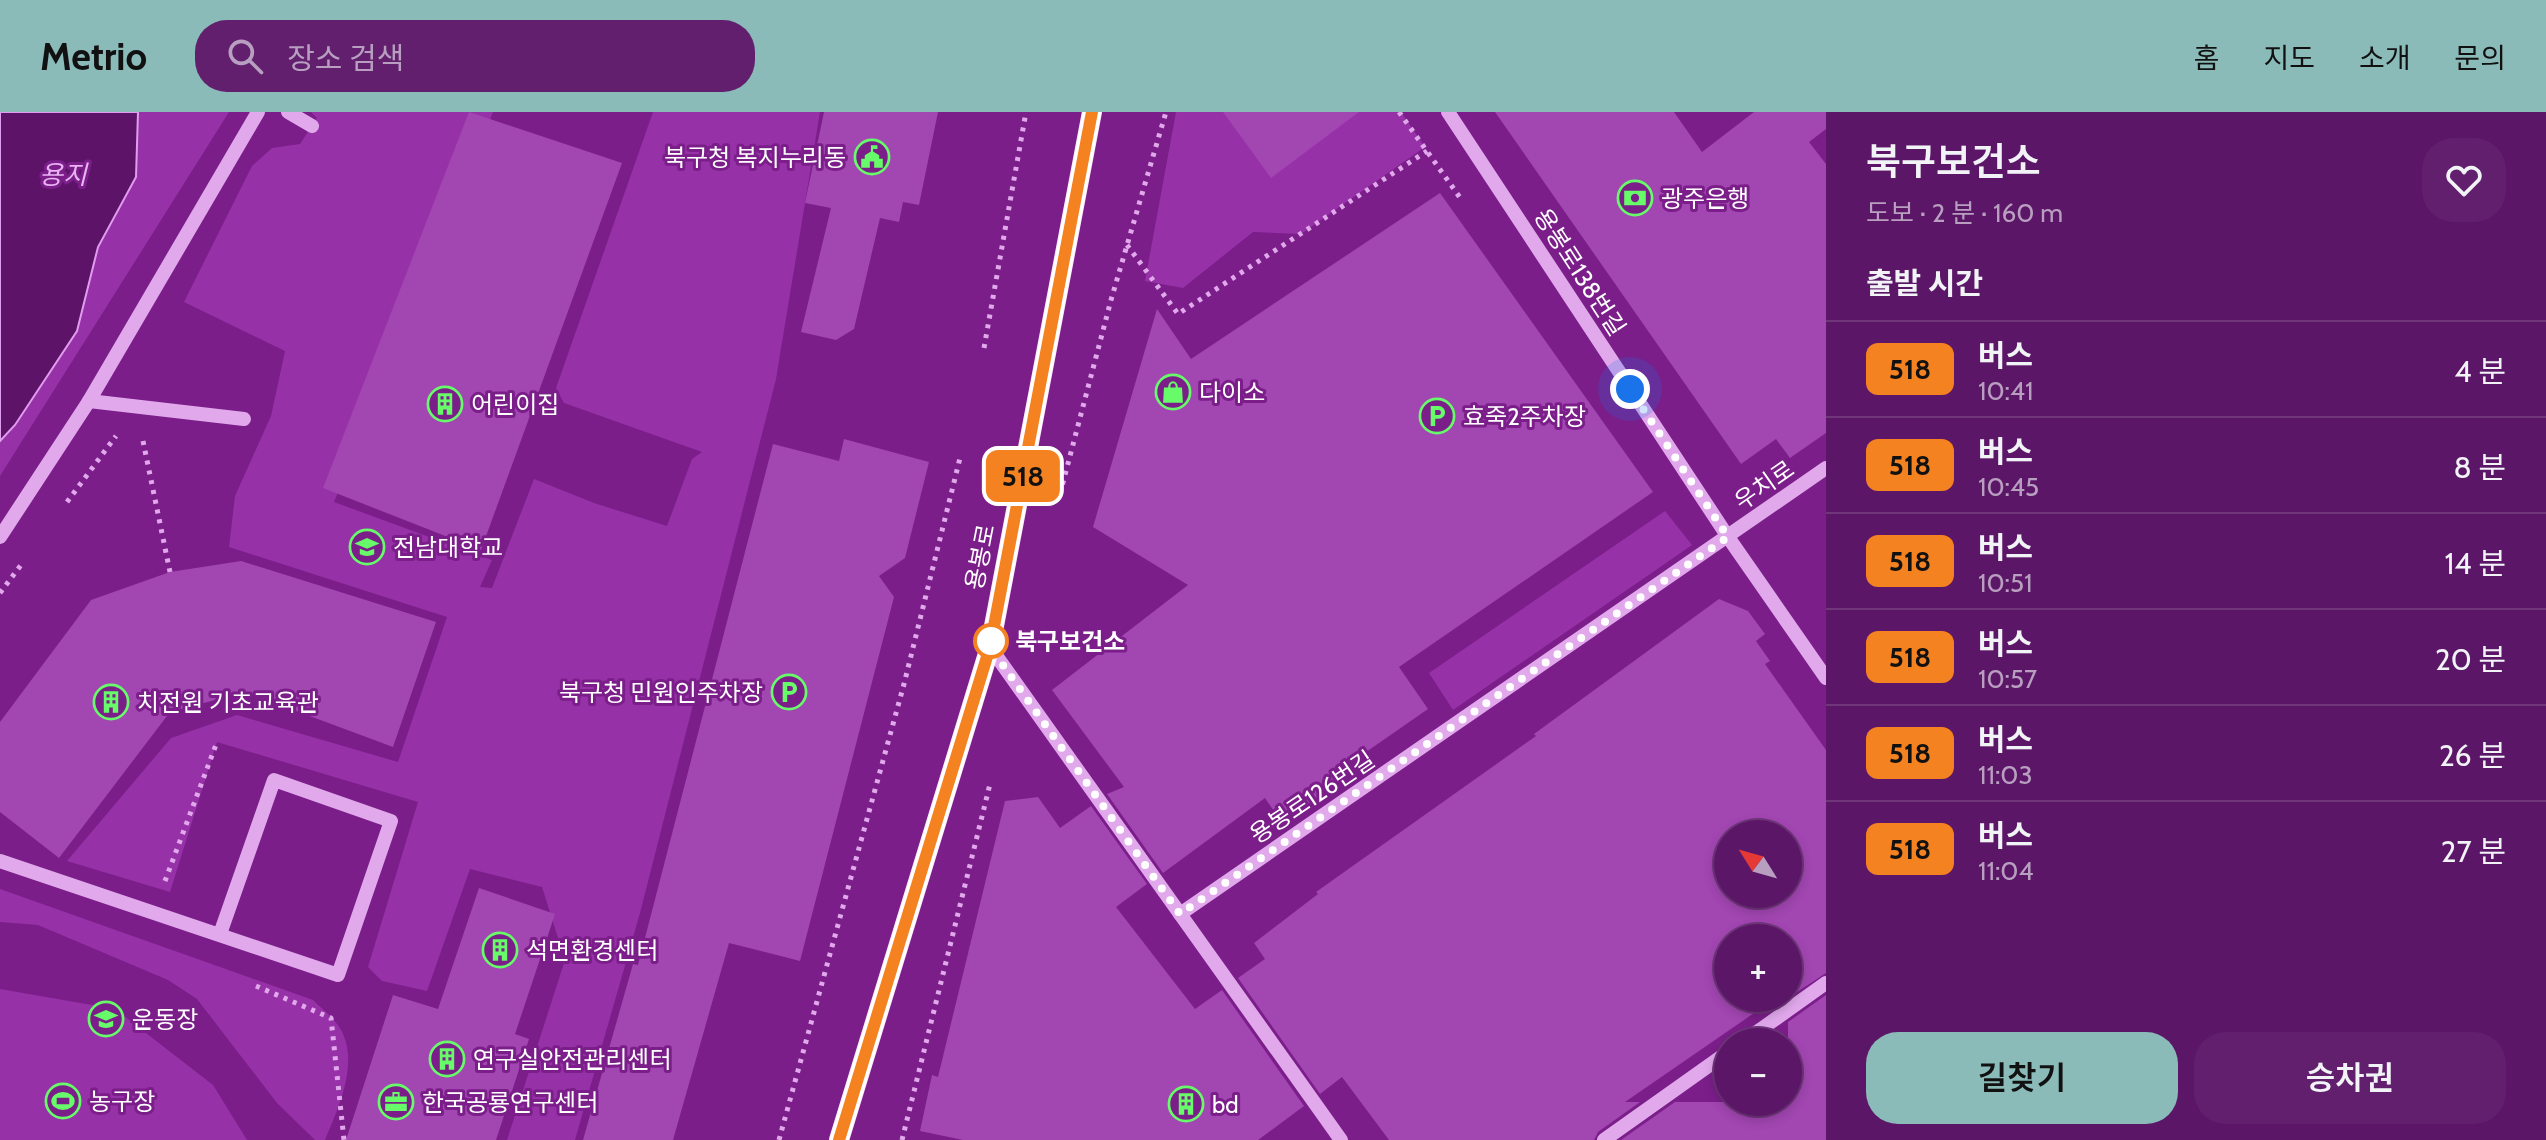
<!DOCTYPE html>
<html lang="ko">
<head>
<meta charset="utf-8">
<style>
  body { margin:0; font-family:Cabin,"Noto Sans KR",sans-serif; background:#621f6e; color:#f1f3f6; height:100vh; display:flex; flex-direction:column; font-size:30px; white-space:nowrap }
  * { box-sizing:border-box; margin:0 }
  p { font-size:26px; color:#b89fc0 }
  .icon { flex:none; width:44px; height:44px; fill:none; stroke:currentColor; stroke-width:2; stroke-linecap:round; stroke-linejoin:round }
  .map { position:relative; flex:1; overflow:hidden }
  .sheet { display:flex; flex-direction:column; background:#5c1668; width:720px }
  .sheet>* { flex:none }
  .badge { padding:0 16px; border-radius:12px; font-size:28px; line-height:52px }
  .needle { width:52px; rotate:307deg }
  .fabs { position:absolute; left:1714px; top:708px; display:grid; gap:16px }
  .fabs a { display:grid; place-items:center; width:88px; height:88px; border-radius:50%; background:#5c1668; box-shadow:0 4px 12px #0003,0 0 0 2px #71357c; font-size:40px }
  .you { position:absolute; width:40px; height:40px; margin:-20px; border:6px solid #fff; border-radius:50%; background:#1a73e8; box-shadow:0 0 0 12px #1a73e833 }
  .map>.badge { position:absolute; translate:-50% -50%; box-shadow:0 0 0 4px #fff }
  h2 { padding:0 40px; font-size:30px; line-height:72px }
  .round { display:grid; place-items:center; flex:none; width:84px; height:84px; border-radius:32px; background:#621f6e }
  .summary { display:flex; align-items:center; justify-content:space-between; height:136px; padding:0 40px }
  h1 { font-size:38px; font-weight:600; line-height:60px }
  .action { display:flex; gap:16px; margin-top:auto; padding:16px 40px }
  .action a { flex:1; height:92px; border-radius:32px; background:#8bbbb9; color:#111; font-size:32px; font-weight:600; line-height:92px; text-align:center }
  .action a+a { background:#621f6e; color:#f1f3f6 }
  ul { padding:0; list-style:none }
  li { display:flex; align-items:center; gap:24px; height:96px; padding:0 40px; border-top:2px solid #71357c }
  li div { flex:1 }
  li b { display:block; font-size:30px }
  li em { font-style:normal }
  li .badge { min-width:88px; font-weight:700; text-align:center }
  header { display:flex; align-items:center; gap:48px; box-sizing:border-box; height:112px; padding:0 40px; background:#8bbbb9; color:#111 }
  header strong { font-size:38px }
  nav { display:flex; gap:44px; margin-inline-start:auto; font-size:28px }
  .search { width:560px; height:72px; background:#621f6e; display:flex; align-items:center; gap:20px; box-sizing:border-box; padding:0 28px; border-radius:32px; color:#b89fc0; font-size:30px }
  main { display:flex; flex:1; min-height:0 }
  .map>svg:first-child { display:block }
</style>
</head>
<body>
<header>
<strong>Metrio</strong>
<div class="search"><svg class="icon" aria-label="search" viewBox="0 0 24 24"><circle cx="10" cy="10" r="6"/><path d="M15 15l6 6"/></svg>장소 검색</div>
<nav><a>홈</a><a>지도</a><a>소개</a><a>문의</a></nav>
</header>
<main>
<div class="map">
<svg width="1826" height="1028" viewBox="0 0 1826 1028">
  <rect width="100%" height="100%" fill="#7b1e8a"/>
  <!-- green -->
  <g fill="#9631a7">
    <path d="M 138,0 L 229,0 L 0,364 L 0,329 L 15,313 L 77,219 L 98,135 L 136,65 Z"/>
    <path d="M 311,0 L 493,0 L 334,390 L 492,448 L 480,475 L 492,476 L 534,367 L 594,391 L 667,414 L 692,347 L 702,340 L 564,291 L 556,276 L 653,0 L 820,0 L 776,267 L 640,801 L 575,1028 L 507,1028 L 565,848 L 542,775 L 470,757 L 427,879 L 382,869 L 368,855 L 418,690 L 217,630 L 170,780 L 67,749 L 171,626 L 237,603 L 398,650 L 447,505 L 229,435 L 235,384 L 271,304 L 285,239 L 184,190 L 252,54 L 272,36 L 300,32 L 317,6 Z"/>
    <path d="M 1176,0 L 1401,0 L 1425,35 L 1301,122 L 1253,120 L 1183,176 L 1145,169 Z"/>
    <path d="M 1665,399 L 1692,433 L 1453,598 L 1429,561 Z"/>
    <path d="M 0,777 L 313,888 C 323,898 338,909 343,922 C 358,955 337,999 325,1028 L 315,1028 L 277,991 L 197,887 L 168,868 L 38,813 L 0,810 Z"/>
    <path d="M 0,877 L 115,897 L 213,973 L 247,1028 L 0,1028 Z"/>
  </g>
  <!-- water -->
  <path fill="#5d1468" stroke="#e09ced" stroke-width="2" d="M 0,0 L 138,0 L 136,65 L 98,135 L 77,219 L 15,313 L 0,329 Z"/>
  <!-- building -->
  <g fill="#a246b2" fill-rule="evenodd">
    <path d="M 469,0 L 622,51 L 481,438 L 323,376 Z"/>
    <path d="M 824,0 L 938,0 L 919,93 L 903,90 L 899,110 L 880,106 L 854,217 L 836,228 L 801,220 L 831,96 L 805,91 Z"/>
    <path d="M 1223,0 L 1359,0 L 1271,66 Z"/>
    <path d="M 1495,0 L 1674,0 L 1702,40 L 1754,0 L 1826,0 L 1826,17 L 1809,30 L 1826,52 L 1826,321 L 1790,346 L 1776,327 L 1741,352 Z"/>
    <path d="M 1440,81 L 1653,380 L 1399,555 L 1428,597 L 1343,656 L 1349,663 L 1282,711 L 1265,686 L 1163,761 L 1107,682 L 1124,675 L 1052,578 L 1188,473 L 1093,415 L 1157,197 L 1191,247 Z"/>
    <path d="M 844,327 L 929,350 L 905,446 L 879,464 L 894,485 L 800,849 L 729,831 L 673,1028 L 583,1028 L 633,852 L 638,853 L 773,332 L 839,349 Z"/>
    <path d="M 241,449 L 436,510 L 393,635 L 245,580 L 170,600 L 59,746 L 0,700 L 0,610 L 91,488 L 170,460 Z"/>
    <path d="M 1719,487 L 1748,499 L 1765,522 L 1756,529 L 1770,549 L 1765,552 L 1826,638 L 1826,861 L 1788,886 L 1788,826 L 1728,826 L 1728,886 L 1776,886 L 1625,990 L 1640,990 L 1598,1020 L 1594,1028 L 1389,1028 L 1342,965 L 1320,982 L 1238,866 L 1265,847 L 1254,831 L 1318,782 L 1316,780 L 1536,624 L 1534,622 ZM 1728,722 L 1788,722 L 1788,782 L 1728,782 Z"/>
    <path d="M 1038,685 L 1060,716 L 1091,694 L 1147,772 L 1116,795 L 1195,897 L 1222,878 L 1304,994 L 1258,1028 L 963,1028 L 920,1019 L 932,963 L 938,965 L 1005,689 Z"/>
    <path d="M 479,776 L 555,802 L 515,922 L 529,927 L 496,1028 L 346,1028 L 393,883 L 438,897 Z"/>
    <path d="M 1826,883 L 1826,1028 L 1621,1028 L 1675,990 L 1788,990 L 1788,910 Z"/>
  </g>
  <g fill="none" stroke-linecap="round" stroke-linejoin="round">
    <!-- path -->
    <g stroke="#e1a9ec" stroke-width="5" stroke-dasharray="4 6" stroke-linecap="butt">
      <path d="M 1399,0 L 1461,87"/>
      <path d="M 1127,133 L 1178,202 L 1427,39"/>
      <path d="M 984,236 L 1026,0"/>
      <path d="M 143,329 L 170,460"/>
      <path d="M 1060,382 L 1111,188 L 1166,0"/>
      <path d="M 67,390 L 116,324"/>
      <path d="M 0,481 L 21,453"/>
      <path d="M 165,769 L 217,630"/>
      <path d="M 256,874 L 331,906 L 344,1028"/>
      <path d="M 779,1028 L 904,572 L 961,342"/>
      <path d="M 902,1028 L 990,672"/>
    </g>
    <!-- minor -->
    <g stroke="#e1a9ec" stroke-width="14">
      <path d="M 288,0 L 312,14"/>
      <path d="M 1448,0 L 1728,425 L 1826,566"/>
      <path d="M 89,289 L 244,307"/>
      <path d="M 0,425 L 89,289 L 258,0"/>
      <path d="M 990,535 L 1341,1028"/>
      <path d="M 0,749 L 338,863 L 391,709 L 274,668 L 220,822"/>
      <path d="M 1180,802 L 1826,356"/>
      <path d="M 1743,930 L 1826,871"/>
      <path d="M 1604,1028 L 1728,940"/>
    </g>
    <!-- major -->
    <path stroke="#fdeeff" stroke-width="20" d="M 839,1028 L 990,535 L 1092,0"/>
  </g>
  <g fill="none" stroke-linecap="round" stroke-linejoin="round">
    <!-- line casing -->
    <g stroke="#fff" stroke-width="18">
      <path id="line" d="M 839,1028 L 990,535 L 1092,0"/>
    </g>
    <!-- line -->
    <use href="#line" stroke="#f58220" stroke-width="12"/>
    <!-- walk -->
    <path stroke="#fff" stroke-width="8" stroke-dasharray="0 14.4" d="M 991,529 L 990,535 L 1180,802 L 1728,425 L 1630,277"/>
  </g>
  <!-- icons -->
  <defs>
    <g id="civic-ring" transform="scale(1.8)"><circle r="9.5" fill="#7b1e8a" stroke="#67fb69" stroke-width="1.5"/><path d="M-.6-6.5H3V-4.5H.6V-3L4-1V1h2V6H-6V1h2V-1L-.6-3ZM-1.2 2.5V6h2.4V2.5Z" fill="#67fb69"/></g>
    <g id="bank-ring" transform="scale(1.8)"><circle r="9.5" fill="#7b1e8a" stroke="#67fb69" stroke-width="1.5"/><path d="M-6-4H6V4H-6ZM0-2.3a2.3 2.3 0 1 0 0 4.6a2.3 2.3 0 1 0 0-4.6Z" fill="#67fb69"/></g>
    <g id="shop-ring" transform="scale(1.8)"><circle r="9.5" fill="#7b1e8a" stroke="#67fb69" stroke-width="1.5"/><path d="M-5-2.5h2.3a2.7 3.5 0 0 1 5.4 0H5L5.5 6h-11ZM-1.5-2.5h3a1.5 2.3 0 0 0-3 0Z" fill="#67fb69"/></g>
    <g id="building-ring" transform="scale(1.8)"><circle r="9.5" fill="#7b1e8a" stroke="#67fb69" stroke-width="1.5"/><path d="M-4-6H4V6H1V3H-1V6H-4ZM-2.5-4.3h1.7v1.8h-1.7ZM.8-4.3h1.7v1.8H.8ZM-2.5-1h1.7V.8h-1.7ZM.8-1h1.7V.8H.8Z" fill="#67fb69"/></g>
    <g id="parking-ring" transform="scale(1.8)"><circle r="9.5" fill="#7b1e8a" stroke="#67fb69" stroke-width="1.5"/><path d="M-3.5-5.5H1a3.5 3.5 0 0 1 0 7H-1V5.5H-3.5ZM-1-3.4V-.6H.8a1.4 1.4 0 0 0 0-2.8Z" fill="#67fb69"/></g>
    <g id="university-ring" transform="scale(1.8)"><circle r="9.5" fill="#7b1e8a" stroke="#67fb69" stroke-width="1.5"/><path d="M0-5L7-2L0 1L-7-2ZM-4 1L0 2.5L4 1V4Q0 6-4 4Z" fill="#67fb69"/></g>
    <g id="stadium-ring" transform="scale(1.8)"><circle r="9.5" fill="#7b1e8a" stroke="#67fb69" stroke-width="1.5"/><path d="M0-5a6.5 5 0 1 0 0 10a6.5 5 0 1 0 0-10ZM-3.5-1.8h7v3.6h-7Z" fill="#67fb69"/></g>
    <g id="office-ring" transform="scale(1.8)"><circle r="9.5" fill="#7b1e8a" stroke="#67fb69" stroke-width="1.5"/><path d="M-6-3h4V-5.5h4V-3h4V5H-6ZM-1-4.5V-3h2v-1.5ZM-6 0V1H6V0Z" fill="#67fb69"/></g>
  </defs>
  <g fill-rule="evenodd">
    <use href="#civic-ring" x="872" y="45"/>
    <use href="#bank-ring" x="1635" y="86"/>
    <use href="#shop-ring" x="1173" y="280"/>
    <use href="#building-ring" x="445" y="292"/>
    <use href="#parking-ring" x="1437" y="304"/>
    <use href="#university-ring" x="367" y="435"/>
    <use href="#parking-ring" x="789" y="580"/>
    <use href="#building-ring" x="111" y="590"/>
    <use href="#building-ring" x="500" y="838"/>
    <use href="#university-ring" x="106" y="907"/>
    <use href="#building-ring" x="447" y="947"/>
    <use href="#stadium-ring" x="63" y="989"/>
    <use href="#office-ring" x="396" y="990"/>
    <use href="#building-ring" x="1186" y="992"/>
  </g>
  <!-- markers -->
  <circle fill="#fff" stroke="#f58220" stroke-width="4" cx="991" cy="529" r="16"/>
  <g text-anchor="middle" dominant-baseline="central" stroke-width="6" stroke-linejoin="round" paint-order="stroke">
    <!-- poi labels -->
    <g font-size="24" fill="#fff" stroke="#7b1e8a" text-anchor="start">
      <text x="846" y="45" text-anchor="end">북구청 복지누리동</text>
      <text x="1661" y="86">광주은행</text>
      <text x="1199" y="280">다이소</text>
      <text x="471" y="292">어린이집</text>
      <text x="1463" y="304">효죽2주차장</text>
      <text x="393" y="435">전남대학교</text>
      <text x="763" y="580" text-anchor="end">북구청 민원인주차장</text>
      <text x="137" y="590">치전원 기초교육관</text>
      <text x="526" y="838">석면환경센터</text>
      <text x="132" y="907">운동장</text>
      <text x="473" y="947">연구실안전관리센터</text>
      <text x="89" y="989">농구장</text>
      <text x="422" y="990">한국공룡연구센터</text>
      <text x="1212" y="992">bd</text>
    </g>
    <!-- street labels -->
    <g font-size="24" fill="#fff" stroke="#7b1e8a">
      <text transform="translate(1580 160) rotate(57)">용봉로138번길</text>
      <text transform="translate(1764 373) rotate(-35)">우치로</text>
      <text transform="translate(980 445) rotate(-79)">용봉로</text>
      <text transform="translate(1312 685) rotate(-34)">용봉로126번길</text>
    </g>
    <!-- stop labels -->
    <g font-size="24" font-weight="bold" fill="#fff" stroke="#7b1e8a" text-anchor="start">
      <text x="1015" y="529">북구보건소</text>
    </g>
    <!-- water labels -->
    <g font-size="26" font-style="italic" fill="#e9b4f3" stroke="#7b1e8a">
      <text x="63" y="63">용지</text>
    </g>
  </g>
</svg>
<div class="fabs">
<a><svg class="needle" viewBox="-14 -14 28 28"><path d="M0-13l5 13h-10z" fill="#e53935"/><path d="M0 13l5-13h-10z" fill="#b89fc0"/></svg></a>
<a>+</a>
<a>−</a>
</div>
<div class="you" style="left:1630px;top:277px"></div>
<b class="badge" style="left:1023px;top:364px;background:#f58220;color:#111">518</b>
</div>
<section class="sheet">
<div class="summary"><div><h1>북구보건소</h1><p>도보 · 2 분 · 160 m</p></div><a class="round"><svg class="icon" aria-label="heart" viewBox="0 0 24 24"><path d="M12 20l-8-8c-3-5 5-10 8-4 3-6 11-1 8 4z"/></svg></a></div>
<h2>출발 시간</h2>
<ul>
<li><span class="badge" style="background:#f58220;color:#111">518</span><div><b>버스</b><p>10:41</p></div><em>4 분</em></li>
<li><span class="badge" style="background:#f58220;color:#111">518</span><div><b>버스</b><p>10:45</p></div><em>8 분</em></li>
<li><span class="badge" style="background:#f58220;color:#111">518</span><div><b>버스</b><p>10:51</p></div><em>14 분</em></li>
<li><span class="badge" style="background:#f58220;color:#111">518</span><div><b>버스</b><p>10:57</p></div><em>20 분</em></li>
<li><span class="badge" style="background:#f58220;color:#111">518</span><div><b>버스</b><p>11:03</p></div><em>26 분</em></li>
<li><span class="badge" style="background:#f58220;color:#111">518</span><div><b>버스</b><p>11:04</p></div><em>27 분</em></li>
</ul>
<div class="action"><a>길찾기</a><a>승차권</a></div>
</section>
</main>
</body>
</html>
